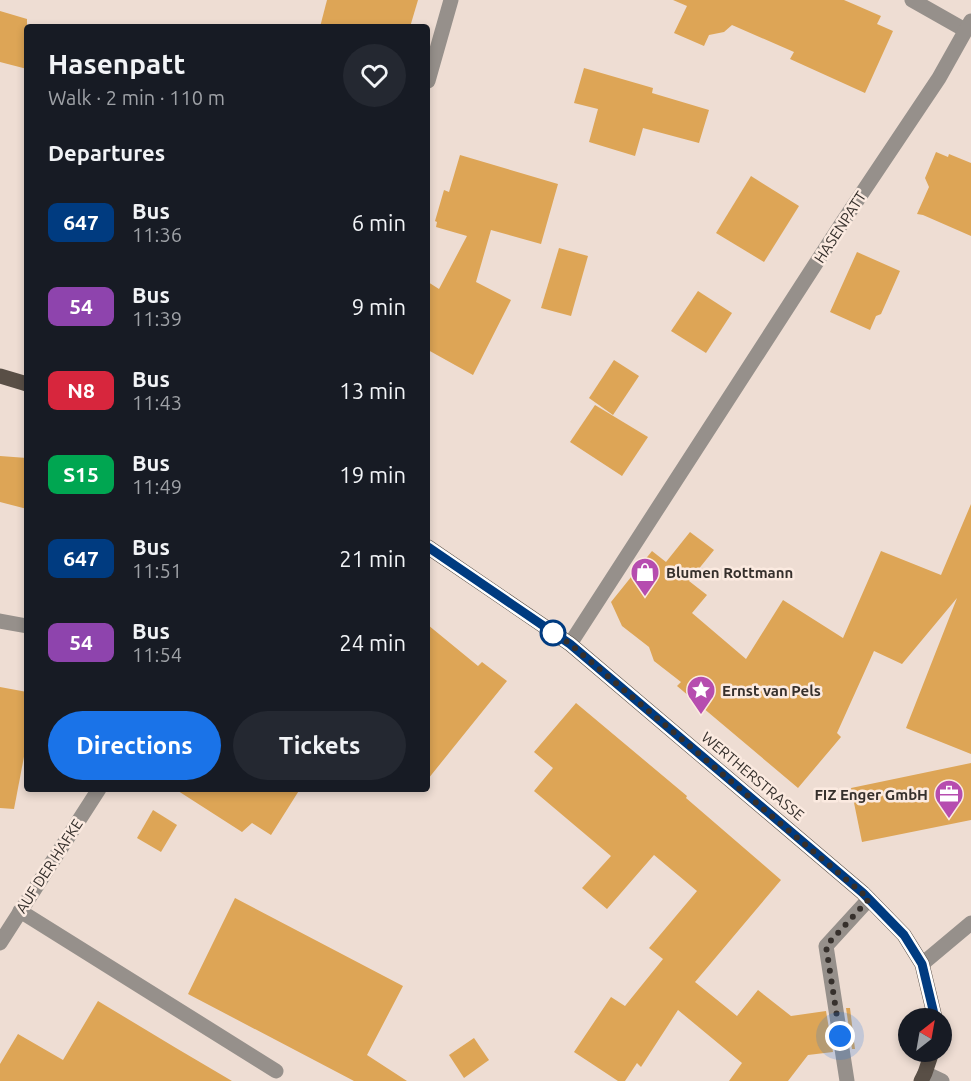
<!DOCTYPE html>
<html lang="en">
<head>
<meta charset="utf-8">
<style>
  body { margin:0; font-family:Ubuntu,sans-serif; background:#242831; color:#f1f3f6; height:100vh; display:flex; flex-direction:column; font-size:22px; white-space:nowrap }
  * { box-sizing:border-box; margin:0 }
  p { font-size:20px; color:#9ea1a6 }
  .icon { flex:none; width:33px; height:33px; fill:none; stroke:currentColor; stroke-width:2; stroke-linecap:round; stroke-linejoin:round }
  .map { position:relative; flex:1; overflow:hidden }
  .drawer { position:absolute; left:24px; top:24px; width:406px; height:768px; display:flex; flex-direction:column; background:#171b24; border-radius:6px; box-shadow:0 3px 9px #0003 }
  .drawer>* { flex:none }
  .badge { padding:0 12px; border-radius:9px; font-size:21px; line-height:39px }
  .needle { width:39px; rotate:31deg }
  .controls { position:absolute; left:898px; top:1008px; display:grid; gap:12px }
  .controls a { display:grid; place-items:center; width:54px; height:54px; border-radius:50%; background:#171b24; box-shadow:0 3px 9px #0003; font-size:30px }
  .you { position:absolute; width:30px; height:30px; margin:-15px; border:4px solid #fff; border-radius:50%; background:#1a73e8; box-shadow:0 0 0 9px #1a73e833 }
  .map>.badge { position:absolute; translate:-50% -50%; box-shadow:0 0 0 3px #fff }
  h2 { padding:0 24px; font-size:22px; line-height:54px }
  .round { display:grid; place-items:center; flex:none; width:63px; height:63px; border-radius:32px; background:#242831 }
  .headline { display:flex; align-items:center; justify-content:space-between; height:102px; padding:0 24px }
  h1 { font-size:28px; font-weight:700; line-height:45px }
  .cta { display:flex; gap:12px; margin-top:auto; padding:12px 24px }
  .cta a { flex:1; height:69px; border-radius:36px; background:#1a73e8; color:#fff; font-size:24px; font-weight:700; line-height:69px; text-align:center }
  .cta a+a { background:#242831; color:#f1f3f6 }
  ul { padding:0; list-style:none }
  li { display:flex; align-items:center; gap:18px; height:84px; padding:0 24px }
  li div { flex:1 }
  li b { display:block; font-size:22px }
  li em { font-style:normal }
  li .badge { min-width:66px; font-weight:700; text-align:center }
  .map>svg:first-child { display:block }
</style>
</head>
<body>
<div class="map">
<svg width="971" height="1081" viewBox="0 0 971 1081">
  <rect width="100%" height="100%" fill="#eeddd3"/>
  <!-- building -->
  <g fill="#dda556">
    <path d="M 327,0 L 418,0 L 410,27 L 320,27 Z"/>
    <path d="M 673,0 L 844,0 L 881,16 L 877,24 L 893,31 L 865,93 L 790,59 L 794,52 L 732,25 L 724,32 L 709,35 L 704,46 L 674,33 L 687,6 Z"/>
    <path d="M 0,11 L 27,19 L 27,69 L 0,62 Z"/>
    <path d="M 584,68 L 653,88 L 652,93 L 709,110 L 699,143 L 643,128 L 635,156 L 589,142 L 598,109 L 574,103 Z"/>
    <path d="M 936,152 L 948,157 L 949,154 L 971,163 L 971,236 L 923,215 L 917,214 L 929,187 L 925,178 Z"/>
    <path d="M 460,155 L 558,184 L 541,244 L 491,230 L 476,282 L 511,300 L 473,375 L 428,350 L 428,282 L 439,289 L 467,236 L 436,227 L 437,222 L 435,221 L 444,190 L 449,192 Z"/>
    <path d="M 751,176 L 799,206 L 764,262 L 716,233 Z"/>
    <path d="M 559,248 L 588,256 L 571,316 L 541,308 Z"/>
    <path d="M 857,252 L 900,271 L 881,314 L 876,316 L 870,330 L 830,312 Z"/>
    <path d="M 698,291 L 732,313 L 706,353 L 671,331 Z"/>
    <path d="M 614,360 L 639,376 L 613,415 L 589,398 Z"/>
    <path d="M 595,405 L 648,437 L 622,476 L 570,442 Z"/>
    <path d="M 0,456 L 27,458 L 27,509 L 0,502 Z"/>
    <path d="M 971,504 L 971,754 L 906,728 L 957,598 L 902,664 L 874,651 L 837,733 L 841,737 L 798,788 L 677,686 L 681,682 L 654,661 L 649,647 L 622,626 L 611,602 L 652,551 L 666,562 L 690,532 L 714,550 L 689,581 L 707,595 L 692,613 L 746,659 L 783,600 L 843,638 L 881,551 L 941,575 Z"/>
    <path d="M 428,625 L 478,666 L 482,662 L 507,681 L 428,779 Z"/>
    <path d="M 0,687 L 27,692 L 27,741 L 14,809 L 0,808 Z"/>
    <path d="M 576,703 L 687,796 L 686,798 L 781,880 L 695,982 L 737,1016 L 758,990 L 791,1016 L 826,1011 L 833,1052 L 808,1055 L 788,1081 L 729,1081 L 742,1063 L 678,1010 L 641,1067 L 637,1063 L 625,1081 L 618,1081 L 574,1052 L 611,997 L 625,1006 L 663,959 L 649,948 L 697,891 L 654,855 L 607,909 L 582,888 L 611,856 L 534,791 L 553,768 L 534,752 Z"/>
    <path d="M 971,763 L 971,820 L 862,842 L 851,788 Z"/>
    <path d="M 175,789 L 300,789 L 271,835 L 252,823 L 242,832 Z"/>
    <path d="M 153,810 L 177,825 L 161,852 L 137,838 Z"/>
    <path d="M 235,898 L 403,986 L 367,1055 L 407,1081 L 354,1081 L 188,994 Z"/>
    <path d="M 98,1001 L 176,1048 L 232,1081 L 0,1081 L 0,1064 L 18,1034 L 63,1060 Z"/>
    <path d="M 846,1008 L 850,1008 L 855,1049 L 852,1049 Z"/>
    <path d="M 474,1038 L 489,1060 L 464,1078 L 449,1055 Z"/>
  </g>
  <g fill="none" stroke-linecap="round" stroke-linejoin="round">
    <!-- minor -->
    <g stroke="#96908b" stroke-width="15">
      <path d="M 912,0 L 965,30"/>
      <path d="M 428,81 L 451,0"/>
      <path d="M 0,621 L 27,626"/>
      <path d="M 570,644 L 842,223 L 939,78 L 971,21"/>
      <path d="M 20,911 L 276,1071"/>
      <path d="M 0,943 L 99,789"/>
      <path d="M 922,964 L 971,923"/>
      <path d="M 925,1073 L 942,1081"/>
      <path d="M 847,1081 L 826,946 L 869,899"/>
    </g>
    <!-- major -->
    <g stroke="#594f46" stroke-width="15">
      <path d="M 0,376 L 27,384"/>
      <path d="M 428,547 L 570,644 L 863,893 L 904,935 L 922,964 L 935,1018"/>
      <path d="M 921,1081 L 925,1073 L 932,1052"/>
    </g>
  </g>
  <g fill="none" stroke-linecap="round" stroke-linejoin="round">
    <!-- line casing -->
    <g stroke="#fff" stroke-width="14">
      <path id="line" d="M 428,547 L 570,644 L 863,893 L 904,935 L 922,964 L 935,1018"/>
    </g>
    <!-- line -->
    <use href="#line" stroke="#003b80" stroke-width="9"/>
    <!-- walk -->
    <path stroke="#36302c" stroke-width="6" stroke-dasharray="0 10.8" d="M 553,633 L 551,631 L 570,644 L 869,899 L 826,946 L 840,1036"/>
  </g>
  <!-- icons -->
  <defs>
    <g id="shop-pin" transform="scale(1.5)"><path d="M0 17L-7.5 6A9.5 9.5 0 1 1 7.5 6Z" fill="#b64daf" stroke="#fbeae0"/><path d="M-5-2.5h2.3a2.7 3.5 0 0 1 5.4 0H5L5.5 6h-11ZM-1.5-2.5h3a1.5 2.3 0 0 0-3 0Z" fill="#fff"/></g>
    <g id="sight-pin" transform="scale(1.5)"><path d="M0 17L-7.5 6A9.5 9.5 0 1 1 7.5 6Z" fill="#b64daf" stroke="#fbeae0"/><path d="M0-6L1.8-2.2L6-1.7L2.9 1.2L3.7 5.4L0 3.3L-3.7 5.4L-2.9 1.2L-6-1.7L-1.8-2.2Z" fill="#fff"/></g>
    <g id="office-pin" transform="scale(1.5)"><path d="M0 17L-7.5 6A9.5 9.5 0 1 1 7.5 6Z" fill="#b64daf" stroke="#fbeae0"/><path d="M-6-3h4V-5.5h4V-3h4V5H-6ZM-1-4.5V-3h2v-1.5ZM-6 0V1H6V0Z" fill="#fff"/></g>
  </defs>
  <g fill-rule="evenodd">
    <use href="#shop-pin" x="645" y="572"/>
    <use href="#sight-pin" x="701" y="690"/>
    <use href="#office-pin" x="949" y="794"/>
  </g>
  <!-- markers -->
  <circle fill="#fff" stroke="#003b80" stroke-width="3" cx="553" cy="633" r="12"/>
  <g text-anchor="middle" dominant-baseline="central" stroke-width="5" stroke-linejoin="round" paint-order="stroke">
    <!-- street labels -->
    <g font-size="15" fill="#36302c" stroke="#fbeae0">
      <text transform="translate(840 227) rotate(-57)">HASENPATT</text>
      <text transform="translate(753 776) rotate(40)">WERTHERSTRASSE</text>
      <text transform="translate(49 866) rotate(-57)">AUF DER HAFKE</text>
    </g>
    <!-- poi labels -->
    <g font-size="15" font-weight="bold" fill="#36302c" stroke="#fbeae0" text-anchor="start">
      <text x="666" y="572">Blumen Rottmann</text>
      <text x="722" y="690">Ernst van Pels</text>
      <text x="928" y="794" text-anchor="end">FIZ Enger GmbH</text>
    </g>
  </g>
</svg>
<div class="controls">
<a><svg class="needle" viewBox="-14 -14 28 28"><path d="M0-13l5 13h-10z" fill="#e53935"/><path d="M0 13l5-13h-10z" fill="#9ea1a6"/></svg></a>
</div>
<div class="you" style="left:840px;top:1036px"></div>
<section class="drawer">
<div class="headline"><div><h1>Hasenpatt</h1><p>Walk · 2 min · 110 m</p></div><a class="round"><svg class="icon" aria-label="heart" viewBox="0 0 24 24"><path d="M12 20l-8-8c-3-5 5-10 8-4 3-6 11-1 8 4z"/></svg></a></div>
<h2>Departures</h2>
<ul>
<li><span class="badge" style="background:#003b80;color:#fff">647</span><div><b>Bus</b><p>11:36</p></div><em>6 min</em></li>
<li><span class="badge" style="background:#8e44ad;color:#fff">54</span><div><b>Bus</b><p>11:39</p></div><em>9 min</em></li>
<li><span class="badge" style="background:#d7263d;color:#fff">N8</span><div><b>Bus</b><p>11:43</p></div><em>13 min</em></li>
<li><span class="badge" style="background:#00a651;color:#fff">S15</span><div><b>Bus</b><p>11:49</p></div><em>19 min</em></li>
<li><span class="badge" style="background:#003b80;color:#fff">647</span><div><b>Bus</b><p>11:51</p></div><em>21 min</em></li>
<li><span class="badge" style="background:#8e44ad;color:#fff">54</span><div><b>Bus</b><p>11:54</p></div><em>24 min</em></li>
</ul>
<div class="cta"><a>Directions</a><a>Tickets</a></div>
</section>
</div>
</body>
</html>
